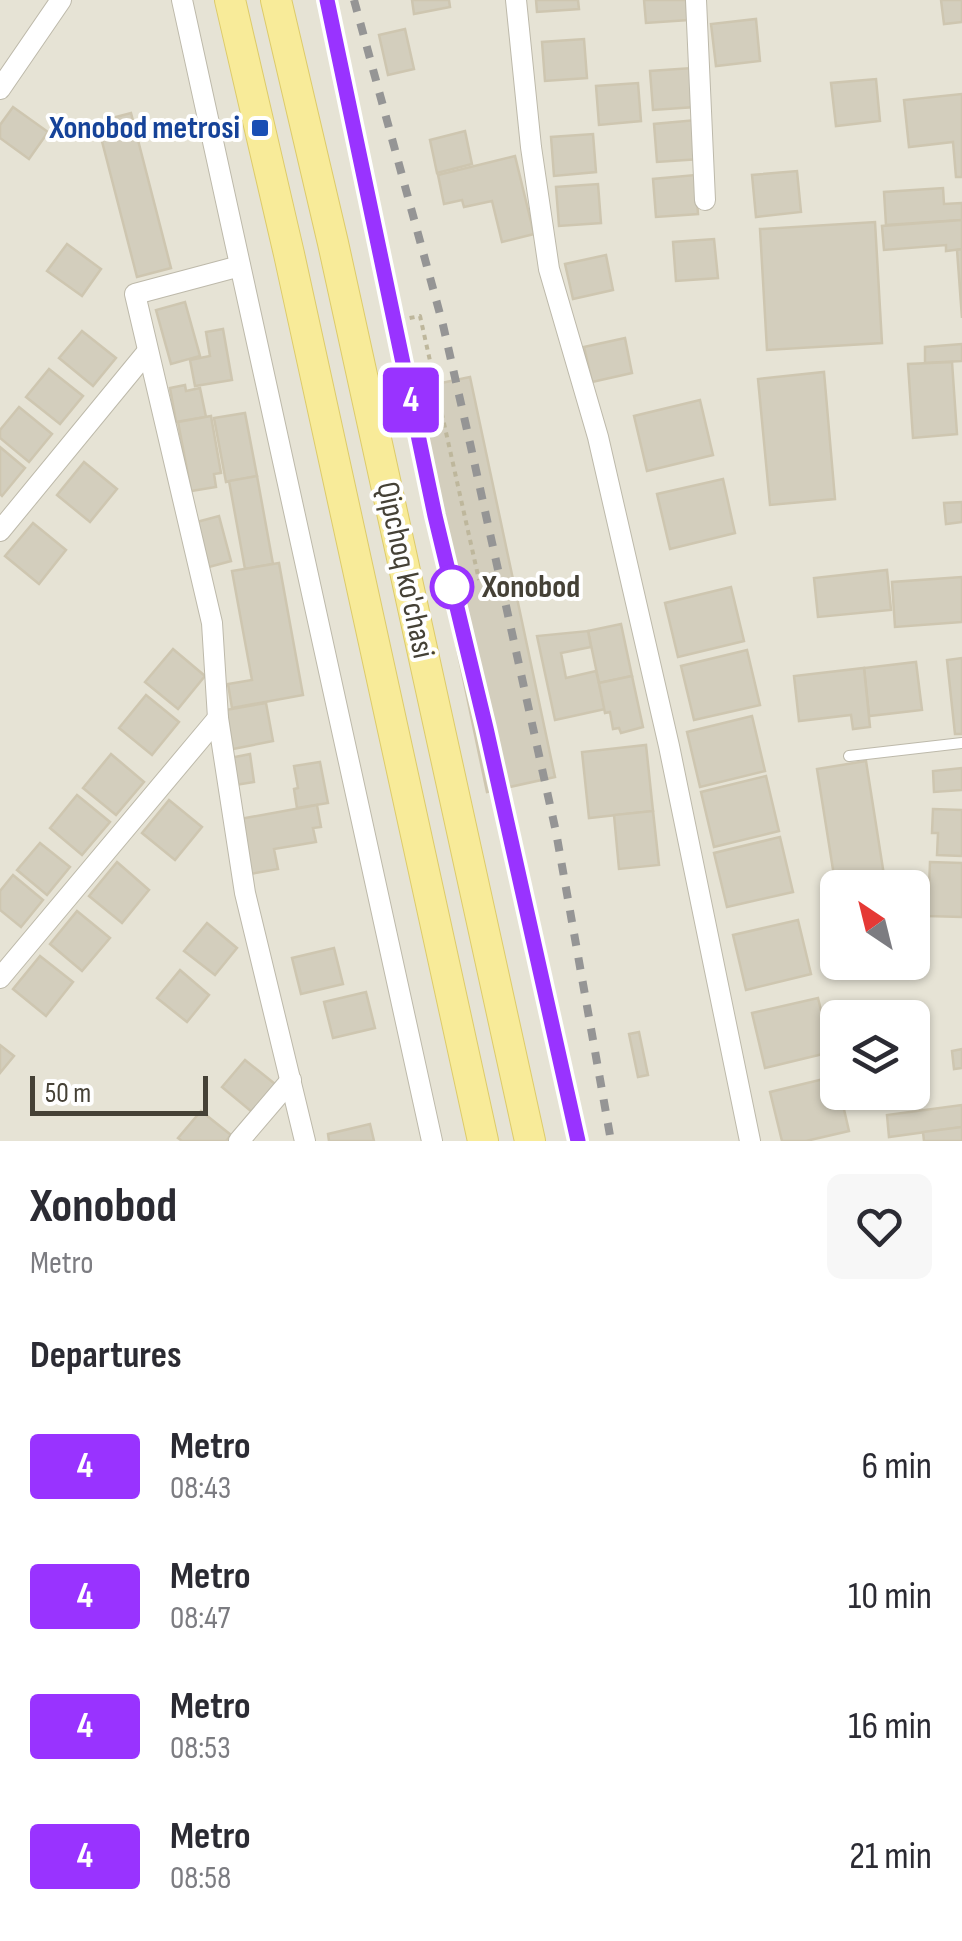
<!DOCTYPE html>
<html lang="en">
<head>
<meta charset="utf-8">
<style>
  body { margin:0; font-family:"Sofia Sans Condensed",sans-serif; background:#f7f7f7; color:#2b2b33; height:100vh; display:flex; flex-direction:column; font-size:38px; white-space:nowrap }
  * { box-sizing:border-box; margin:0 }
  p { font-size:32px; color:#7c7c81 }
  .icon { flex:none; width:55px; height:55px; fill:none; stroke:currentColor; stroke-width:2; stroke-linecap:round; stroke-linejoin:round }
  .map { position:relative; height:1141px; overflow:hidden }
  .details { display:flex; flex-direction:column; background:#fff; flex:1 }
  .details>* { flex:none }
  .badge { padding:0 20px; border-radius:8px; font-size:35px; line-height:65px }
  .needle { width:65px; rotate:325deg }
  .buttons { position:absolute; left:820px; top:870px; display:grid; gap:20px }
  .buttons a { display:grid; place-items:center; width:110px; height:110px; border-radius:15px; background:#fff; box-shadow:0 2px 8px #0004; font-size:50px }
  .scale { position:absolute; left:30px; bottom:25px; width:178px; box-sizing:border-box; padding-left:10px; border:5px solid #454136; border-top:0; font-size:28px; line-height:35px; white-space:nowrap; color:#454136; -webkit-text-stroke:8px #fff; paint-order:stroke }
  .map>.badge { position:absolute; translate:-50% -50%; box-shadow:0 0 0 5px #fff }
  h2 { padding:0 30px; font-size:38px; line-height:90px }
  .round { display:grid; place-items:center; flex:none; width:105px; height:105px; border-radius:15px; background:#f7f7f7 }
  .overview { display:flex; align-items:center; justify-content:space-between; height:170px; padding:0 30px }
  h1 { font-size:48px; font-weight:700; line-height:75px }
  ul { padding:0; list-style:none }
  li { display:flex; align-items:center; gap:30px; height:130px; padding:0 30px }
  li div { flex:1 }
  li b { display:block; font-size:38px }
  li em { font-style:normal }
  li .badge { min-width:110px; font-weight:700; text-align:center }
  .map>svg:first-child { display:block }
</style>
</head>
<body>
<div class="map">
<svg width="962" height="1141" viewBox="0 0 962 1141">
  <rect width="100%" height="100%" fill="#f2f0e6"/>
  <!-- residential -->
  <path fill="#e6e3d5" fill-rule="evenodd" d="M 0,0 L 962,0 L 962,1141 L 0,1141 ZM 838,888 L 912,888 L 912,962 L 838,962 ZM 838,1018 L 912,1018 L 912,1092 L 838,1092 Z"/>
  <!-- building -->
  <g fill="#d3cebd" stroke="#cec6b0" stroke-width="2.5">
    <path d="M 412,0 L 449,0 L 450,7 L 414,14 Z"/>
    <path d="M 536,0 L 578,0 L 579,9 L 537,12 Z"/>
    <path d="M 644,0 L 686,0 L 688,20 L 646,23 Z"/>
    <path d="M 941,0 L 962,0 L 962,22 L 944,24 Z"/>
    <path d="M 756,19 L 760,61 L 716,66 L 711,24 Z"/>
    <path d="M 405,29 L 414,69 L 388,75 L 379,35 Z"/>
    <path d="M 584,39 L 587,78 L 545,81 L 542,42 Z"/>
    <path d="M 692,68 L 695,107 L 653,110 L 650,71 Z"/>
    <path d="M 876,79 L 880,121 L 836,126 L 831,83 Z"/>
    <path d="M 638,83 L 641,121 L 599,125 L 596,86 Z"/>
    <path d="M 962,94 L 962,177 L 956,177 L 953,142 L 909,147 L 904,100 Z"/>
    <path d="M 13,107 L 48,132 L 29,159 L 0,138 L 0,125 Z"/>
    <path d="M 131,113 L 171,268 L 137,277 L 97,122 Z"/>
    <path d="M 696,120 L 700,159 L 657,162 L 654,124 Z"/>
    <path d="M 465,131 L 472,164 L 437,173 L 430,140 Z"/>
    <path d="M 593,134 L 596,172 L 554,176 L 551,137 Z"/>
    <path d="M 515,156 L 534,234 L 502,242 L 492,201 L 464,207 L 462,200 L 444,204 L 438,175 Z"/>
    <path d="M 797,171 L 801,212 L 756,217 L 752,175 Z"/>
    <path d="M 695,175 L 698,214 L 656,217 L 653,179 Z"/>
    <path d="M 598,184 L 601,223 L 559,226 L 556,187 Z"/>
    <path d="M 943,188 L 944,204 L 962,203 L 962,220 L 886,225 L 884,192 Z"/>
    <path d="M 962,220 L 962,249 L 946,251 L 946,245 L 884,250 L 882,226 Z"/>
    <path d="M 875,222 L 882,343 L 767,350 L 760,229 Z"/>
    <path d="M 714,239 L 718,278 L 676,281 L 673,242 Z"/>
    <path d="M 67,244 L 101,269 L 82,296 L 47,271 Z"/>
    <path d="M 962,249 L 962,318 L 957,250 Z"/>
    <path d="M 606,255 L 613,290 L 573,299 L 565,264 Z"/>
    <path d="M 185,302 L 200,356 L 171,364 L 156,310 Z"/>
    <path d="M 223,329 L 232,380 L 195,386 L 190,360 L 210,356 L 206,332 Z"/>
    <path d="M 82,331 L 116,358 L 93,386 L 59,358 Z"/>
    <path d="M 625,338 L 632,373 L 592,382 L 584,347 Z"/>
    <path d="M 962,344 L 962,361 L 925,363 L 925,347 Z"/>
    <path d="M 952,362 L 957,434 L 913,438 L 908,364 Z"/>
    <path d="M 49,369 L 83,396 L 60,424 L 26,397 Z"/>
    <path d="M 824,372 L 835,499 L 770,505 L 758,379 Z"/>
    <path d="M 470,377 L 555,777 L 487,792 L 403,391 Z"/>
    <path d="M 185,385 L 186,391 L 200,388 L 206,417 L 176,422 L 170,388 Z"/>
    <path d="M 700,400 L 713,455 L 647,471 L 634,416 Z"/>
    <path d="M 19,407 L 52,434 L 29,462 L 0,438 L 0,430 Z"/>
    <path d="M 245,413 L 257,476 L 226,482 L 214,418 Z"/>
    <path d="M 211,416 L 221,473 L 214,474 L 216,487 L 191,491 L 178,422 Z"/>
    <path d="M 0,447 L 25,468 L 2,496 L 0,494 Z"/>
    <path d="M 84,462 L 117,489 L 90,522 L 57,495 Z"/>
    <path d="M 257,476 L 273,564 L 245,569 L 229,481 Z"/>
    <path d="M 723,479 L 735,533 L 670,549 L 657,494 Z"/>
    <path d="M 962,502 L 962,522 L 946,524 L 944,503 Z"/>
    <path d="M 219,516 L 231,561 L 209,567 L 197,522 Z"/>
    <path d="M 33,523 L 66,550 L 39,584 L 5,556 Z"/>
    <path d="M 279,563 L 303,695 L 232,708 L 228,684 L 252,680 L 232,571 Z"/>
    <path d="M 887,570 L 891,610 L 818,617 L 814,578 Z"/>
    <path d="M 962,577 L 962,622 L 895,627 L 892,582 Z"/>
    <path d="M 731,587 L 744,641 L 678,657 L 665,603 Z"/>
    <path d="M 621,624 L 632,676 L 599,683 L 588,631 Z"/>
    <path d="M 588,631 L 591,647 L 561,653 L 566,678 L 596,671 L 605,709 L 555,720 L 537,636 Z"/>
    <path d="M 173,649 L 205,676 L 178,709 L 145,682 Z"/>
    <path d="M 747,650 L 760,705 L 694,720 L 681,666 Z"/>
    <path d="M 962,658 L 962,734 L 955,734 L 947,660 Z"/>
    <path d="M 916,662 L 922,710 L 869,716 L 864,668 Z"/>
    <path d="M 864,668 L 870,727 L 853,729 L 851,715 L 799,721 L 794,676 Z"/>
    <path d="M 632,676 L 643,727 L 621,733 L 619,728 L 613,729 L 610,712 L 605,713 L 599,683 Z"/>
    <path d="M 146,695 L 179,722 L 152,755 L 119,728 Z"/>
    <path d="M 266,703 L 273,741 L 233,749 L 226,710 Z"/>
    <path d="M 752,716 L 765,771 L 700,787 L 687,732 Z"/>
    <path d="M 646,745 L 653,811 L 589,818 L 582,752 Z"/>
    <path d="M 111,754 L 144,782 L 116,815 L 83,788 Z"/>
    <path d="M 250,754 L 254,782 L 235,785 L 230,758 Z"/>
    <path d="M 866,761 L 886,888 L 838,888 L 838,901 L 817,769 Z"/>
    <path d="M 320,762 L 328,803 L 297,808 L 294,789 L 298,788 L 294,766 Z"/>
    <path d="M 962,768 L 962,790 L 934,792 L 933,771 Z"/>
    <path d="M 766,776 L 779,831 L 714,847 L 701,792 Z"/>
    <path d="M 77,795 L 110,822 L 82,855 L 50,828 Z"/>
    <path d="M 169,800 L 202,827 L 175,860 L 142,833 Z"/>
    <path d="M 317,805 L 321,827 L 313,828 L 316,842 L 274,849 L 278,869 L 250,874 L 240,819 Z"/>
    <path d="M 933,809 L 962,810 L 962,856 L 937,855 L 938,833 L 932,833 Z"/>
    <path d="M 653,811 L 659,865 L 619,869 L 614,815 Z"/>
    <path d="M 780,837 L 793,892 L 727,907 L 714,853 Z"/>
    <path d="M 40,843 L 70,867 L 47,895 L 17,870 Z"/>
    <path d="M 117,862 L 149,890 L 122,923 L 89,896 Z"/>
    <path d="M 930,862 L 962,863 L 962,917 L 928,916 Z"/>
    <path d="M 13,875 L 43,900 L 21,927 L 0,910 L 0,891 Z"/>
    <path d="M 77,911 L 110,938 L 82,971 L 50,944 Z"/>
    <path d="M 798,920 L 811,974 L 746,990 L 733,935 Z"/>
    <path d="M 207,923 L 237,948 L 215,975 L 184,951 Z"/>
    <path d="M 334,948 L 343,984 L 301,994 L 292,958 Z"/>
    <path d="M 40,956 L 73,982 L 46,1016 L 13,989 Z"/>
    <path d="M 180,970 L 209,995 L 187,1022 L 157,998 Z"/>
    <path d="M 366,992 L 375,1028 L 333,1038 L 324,1002 Z"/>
    <path d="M 818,998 L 831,1052 L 765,1068 L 752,1013 Z"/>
    <path d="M 639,1032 L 648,1075 L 638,1077 L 629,1034 Z"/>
    <path d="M 0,1045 L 14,1056 L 0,1073 Z"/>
    <path d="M 962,1049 L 962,1068 L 954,1069 L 952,1051 Z"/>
    <path d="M 245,1060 L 275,1084 L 252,1112 L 222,1087 Z"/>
    <path d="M 836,1076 L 838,1092 L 840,1092 L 849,1131 L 806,1141 L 782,1141 L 770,1092 Z"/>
    <path d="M 962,1105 L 962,1127 L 889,1137 L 887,1115 Z"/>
    <path d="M 201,1111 L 231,1135 L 226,1141 L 182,1141 L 178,1138 Z"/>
    <path d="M 370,1124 L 374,1141 L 329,1141 L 328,1134 Z"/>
    <path d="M 962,1127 L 962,1141 L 924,1141 L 923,1132 Z"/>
  </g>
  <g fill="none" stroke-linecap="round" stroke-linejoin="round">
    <!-- service casing -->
    <g stroke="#bdb9aa" stroke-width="12">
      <path id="service" d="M 849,756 L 962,743"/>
    </g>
    <!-- minor casing -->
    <g stroke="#bdb9aa" stroke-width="22">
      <g id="minor">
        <path d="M 182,0 L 432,1141"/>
        <path d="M 516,0 L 531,147 L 549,269 L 598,437 L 669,746 L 750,1141"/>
        <path d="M 696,0 L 705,200"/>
        <path d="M 0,89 L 61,0"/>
        <path d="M 240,266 L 135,294 L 212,623 L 218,718 L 245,893 L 305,1141"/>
        <path d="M 0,531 L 147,352"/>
        <path d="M 0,978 L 218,718"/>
        <path d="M 239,1141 L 291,1080"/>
      </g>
    </g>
    <!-- primary casing -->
    <g stroke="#ddcb6a" stroke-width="32">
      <g id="primary">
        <path d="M 230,0 L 289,254 L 483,1141"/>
        <path d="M 276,0 L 333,243 L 530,1141"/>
      </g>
    </g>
    <!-- path -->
    <path stroke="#beb79c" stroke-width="4" stroke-dasharray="5 5" stroke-linecap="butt" d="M 390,322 L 420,316 L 479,580"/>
    <!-- service -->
    <use href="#service" stroke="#fff" stroke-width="10"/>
    <!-- minor -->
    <use href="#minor" stroke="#fff" stroke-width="20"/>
    <!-- primary -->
    <use href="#primary" stroke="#f8eb99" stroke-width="30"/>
    <!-- rail -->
    <g stroke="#959595" stroke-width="8" stroke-dasharray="12 12" stroke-linecap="butt">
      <path d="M 327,0 L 435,516 L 486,729 L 578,1141"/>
      <path d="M 354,0 L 443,325 L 470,443 L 556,832 L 611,1141"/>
    </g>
  </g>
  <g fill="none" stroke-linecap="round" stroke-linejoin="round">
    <!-- line casing -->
    <g stroke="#fff" stroke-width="22">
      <path id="line" d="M 327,0 L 435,516 L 486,728 L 578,1141"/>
    </g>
    <!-- line -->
    <use href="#line" stroke="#93f" stroke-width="15"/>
  </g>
  <!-- markers -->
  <rect fill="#1a4fb4" stroke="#fff" stroke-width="4" x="250" y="118" width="20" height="20" rx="5"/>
  <circle fill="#fff" stroke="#93f" stroke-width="5" cx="452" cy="587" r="20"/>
  <g text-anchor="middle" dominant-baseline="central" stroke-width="8" stroke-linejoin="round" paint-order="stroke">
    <!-- transit labels -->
    <g font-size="32" font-weight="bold" fill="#164399" stroke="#fff" text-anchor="end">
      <text x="240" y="128">Xonobod metrosi</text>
    </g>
    <!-- street labels -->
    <g font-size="32" fill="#454136" stroke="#fff">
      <text transform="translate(405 570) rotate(78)">Qipchoq ko'chasi</text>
    </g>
    <!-- stop labels -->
    <g font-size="32" font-weight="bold" fill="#454136" stroke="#fff" text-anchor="start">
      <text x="482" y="587">Xonobod</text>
    </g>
  </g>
</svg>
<div class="buttons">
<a><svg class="needle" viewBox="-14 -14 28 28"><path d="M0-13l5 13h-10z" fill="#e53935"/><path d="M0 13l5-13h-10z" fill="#7c7c81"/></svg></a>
<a><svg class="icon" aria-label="layers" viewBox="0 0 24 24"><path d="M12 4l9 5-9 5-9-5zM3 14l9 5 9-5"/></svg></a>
</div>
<div class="scale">50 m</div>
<b class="badge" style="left:411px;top:400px;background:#93f;color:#fff">4</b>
</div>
<section class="details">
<div class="overview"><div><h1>Xonobod</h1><p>Metro</p></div><a class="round"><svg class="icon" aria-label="heart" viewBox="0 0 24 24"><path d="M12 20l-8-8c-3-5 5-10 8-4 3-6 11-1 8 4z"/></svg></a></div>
<h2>Departures</h2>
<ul>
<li><span class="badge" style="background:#93f;color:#fff">4</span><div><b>Metro</b><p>08:43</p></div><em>6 min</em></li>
<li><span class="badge" style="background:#93f;color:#fff">4</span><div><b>Metro</b><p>08:47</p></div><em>10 min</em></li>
<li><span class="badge" style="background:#93f;color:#fff">4</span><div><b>Metro</b><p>08:53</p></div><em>16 min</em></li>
<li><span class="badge" style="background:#93f;color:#fff">4</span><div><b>Metro</b><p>08:58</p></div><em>21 min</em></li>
</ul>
</section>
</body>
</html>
